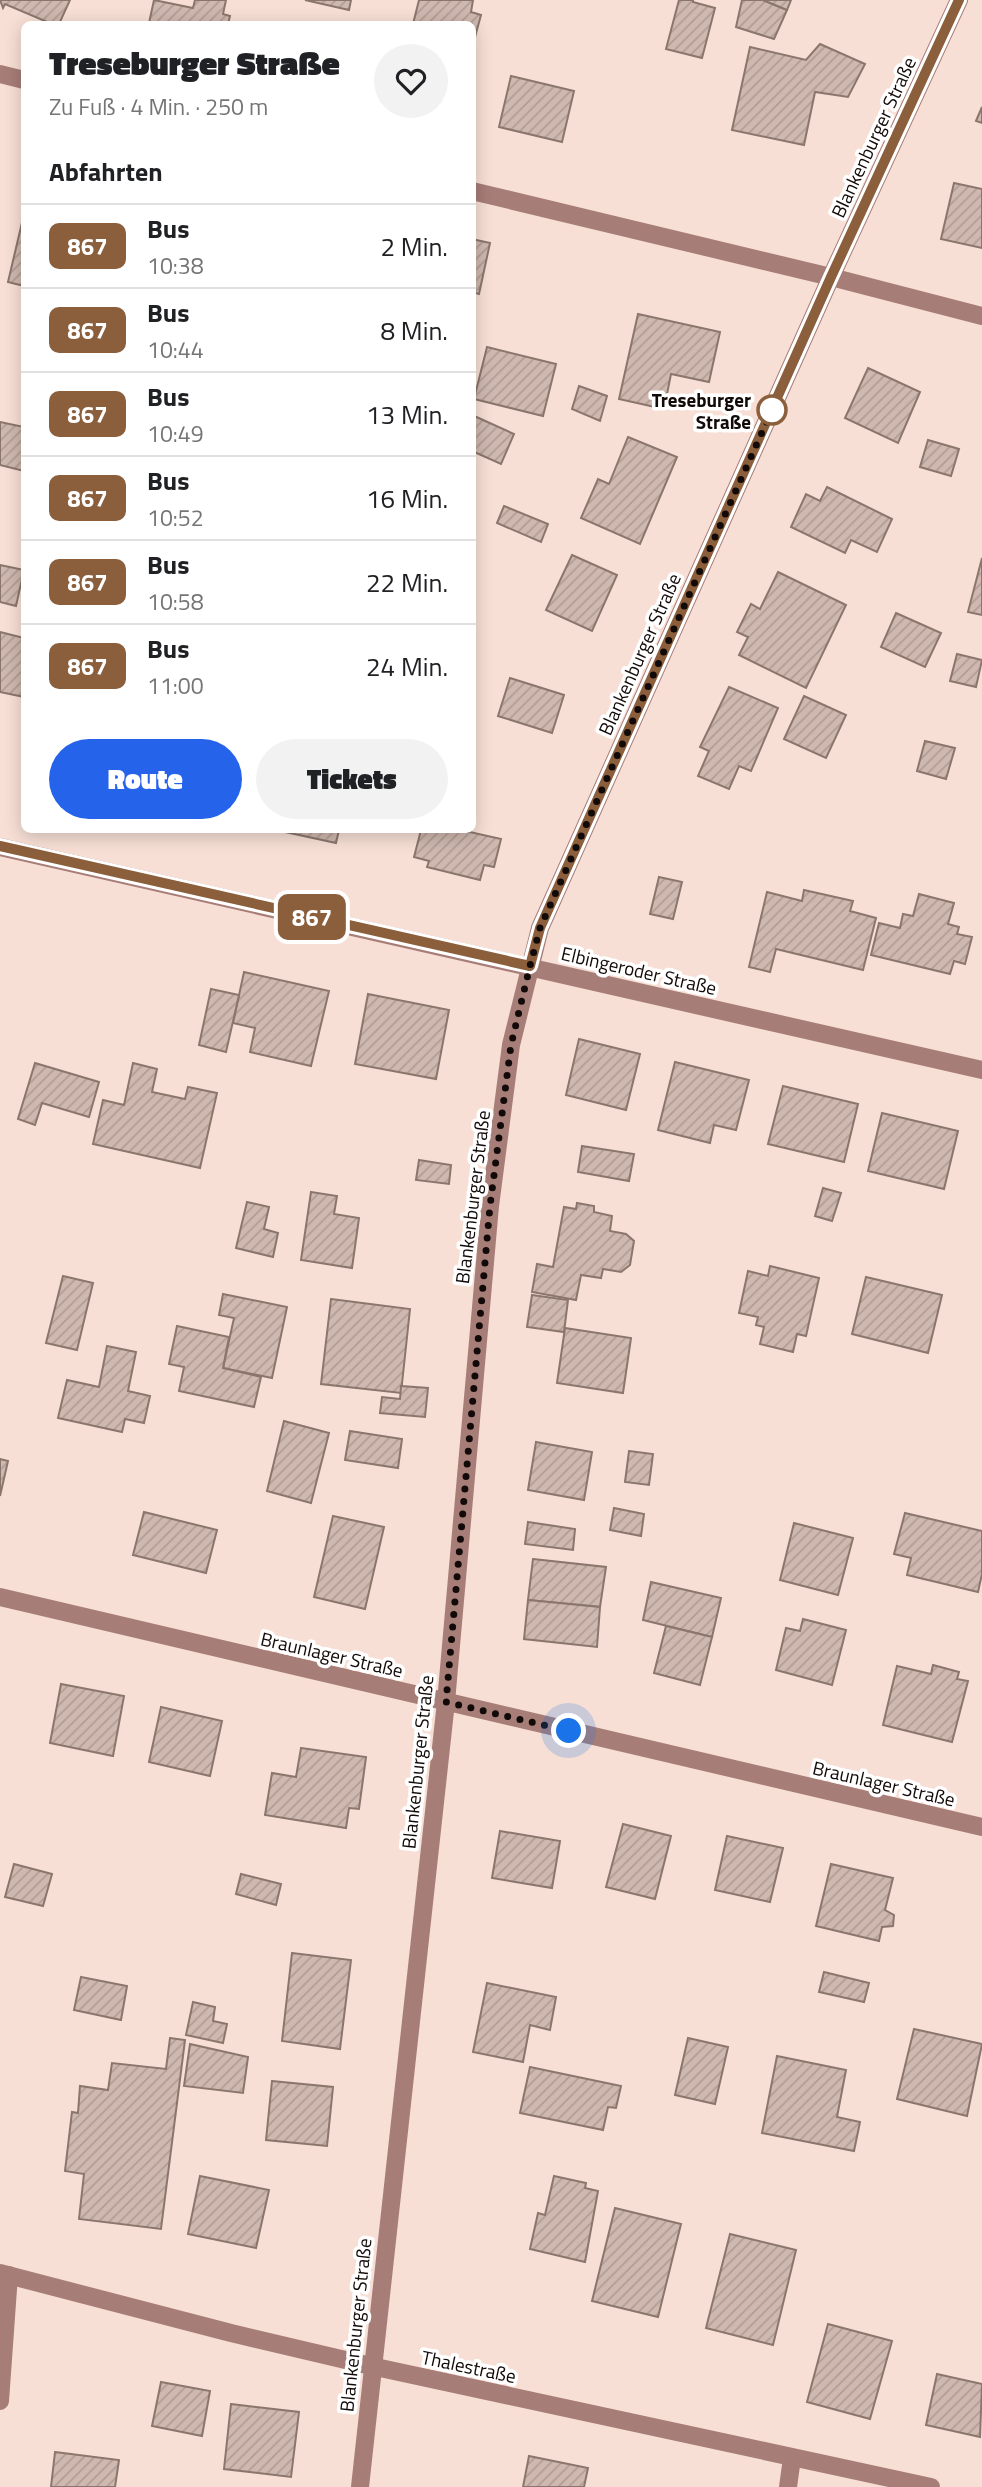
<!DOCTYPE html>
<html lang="de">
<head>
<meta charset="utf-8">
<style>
  body { margin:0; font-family:"Titillium Web",sans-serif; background:#f2f2f2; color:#202124; height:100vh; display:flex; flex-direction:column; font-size:26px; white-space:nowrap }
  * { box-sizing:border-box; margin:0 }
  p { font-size:23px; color:#757577 }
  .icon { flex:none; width:38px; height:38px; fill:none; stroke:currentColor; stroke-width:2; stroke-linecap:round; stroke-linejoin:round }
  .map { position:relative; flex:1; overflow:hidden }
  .sheet { position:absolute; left:21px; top:21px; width:455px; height:812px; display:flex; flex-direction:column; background:#fff; border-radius:10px; box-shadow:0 4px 18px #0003 }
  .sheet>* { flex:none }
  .badge { padding:0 14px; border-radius:10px; font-size:24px; line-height:46px }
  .you { position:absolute; width:35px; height:35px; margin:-18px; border:5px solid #fff; border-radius:50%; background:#1a73e8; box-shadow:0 0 0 10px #1a73e833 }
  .map>.badge { position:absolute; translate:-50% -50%; box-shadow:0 0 0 4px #fff }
  h2 { padding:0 28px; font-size:26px; line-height:63px }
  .round { display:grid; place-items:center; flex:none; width:74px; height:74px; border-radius:37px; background:#f2f2f2 }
  .summary { display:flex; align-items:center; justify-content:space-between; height:119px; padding:0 28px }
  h1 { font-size:33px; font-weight:800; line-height:52px }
  .cta { display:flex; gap:14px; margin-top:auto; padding:14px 28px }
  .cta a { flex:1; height:80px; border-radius:42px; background:#2563eb; color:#fff; font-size:28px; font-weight:800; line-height:80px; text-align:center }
  .cta a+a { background:#f2f2f2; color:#202124 }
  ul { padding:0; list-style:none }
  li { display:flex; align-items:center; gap:21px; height:84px; padding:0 28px; border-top:2px solid #e0e0e0 }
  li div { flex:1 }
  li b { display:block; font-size:26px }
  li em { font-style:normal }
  li .badge { min-width:77px; font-weight:700; text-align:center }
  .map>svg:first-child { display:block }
</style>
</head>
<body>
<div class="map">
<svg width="982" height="2487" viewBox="0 0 982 2487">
  <defs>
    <pattern id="building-hatch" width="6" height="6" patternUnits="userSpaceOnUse" patternTransform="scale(1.75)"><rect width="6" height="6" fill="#cfb8af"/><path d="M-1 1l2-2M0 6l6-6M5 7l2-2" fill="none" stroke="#b19d95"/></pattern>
  </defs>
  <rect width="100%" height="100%" fill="#f7dfd5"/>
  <!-- building -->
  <g fill="url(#building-hatch)" stroke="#8b766d" stroke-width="2">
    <path d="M 0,0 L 70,0 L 59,24 L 52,24 L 5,4 L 3,8 Z"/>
    <path d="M 154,0 L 193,8 L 195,0 L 226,0 L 223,14 L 230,16 L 228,24 L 149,23 Z"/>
    <path d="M 305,0 L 351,0 L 349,10 Z"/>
    <path d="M 419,0 L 473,0 L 471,12 L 481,15 L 474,41 L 472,24 L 413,24 Z"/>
    <path d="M 679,0 L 693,0 L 693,2 L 715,8 L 702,58 L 666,49 Z"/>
    <path d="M 742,0 L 763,0 L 787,10 L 774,39 L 736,27 Z"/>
    <path d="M 763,0 L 791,0 L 787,10 Z"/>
    <path d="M 820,44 L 865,64 L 848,97 L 815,92 L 804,145 L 732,130 L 750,47 L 806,60 Z"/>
    <path d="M 511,76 L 574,91 L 562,142 L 499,127 Z"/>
    <path d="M 982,107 L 982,123 L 976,121 Z"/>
    <path d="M 954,183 L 982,189 L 982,248 L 941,239 Z"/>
    <path d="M 24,214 L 24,286 L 8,282 Z"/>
    <path d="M 472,239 L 490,243 L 479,294 L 472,292 Z"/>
    <path d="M 638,314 L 720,332 L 709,382 L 671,374 L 664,409 L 619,399 Z"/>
    <path d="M 487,347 L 556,364 L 543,416 L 474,399 Z"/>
    <path d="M 868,368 L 920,392 L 898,443 L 845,418 Z"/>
    <path d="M 579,386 L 607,396 L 600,421 L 572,409 Z"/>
    <path d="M 472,415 L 514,434 L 501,464 L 472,451 Z"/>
    <path d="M 0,422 L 24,427 L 24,471 L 0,465 Z"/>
    <path d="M 628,437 L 677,457 L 640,544 L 581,518 L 598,479 L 609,484 Z"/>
    <path d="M 928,440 L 959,449 L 951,476 L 920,467 Z"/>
    <path d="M 827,487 L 892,519 L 877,552 L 851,540 L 845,553 L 791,527 L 806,494 L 820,501 Z"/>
    <path d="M 504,506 L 548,524 L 541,542 L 497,523 Z"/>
    <path d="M 572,555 L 617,575 L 592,631 L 546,610 Z"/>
    <path d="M 982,558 L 982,615 L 968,612 Z"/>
    <path d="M 0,565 L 24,570 L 16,606 L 0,602 Z"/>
    <path d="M 778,572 L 846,605 L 806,688 L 739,655 L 748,637 L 737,632 L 751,604 L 760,609 Z"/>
    <path d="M 896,613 L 941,633 L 925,667 L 881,647 Z"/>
    <path d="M 0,632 L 24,638 L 24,697 L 0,692 Z"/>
    <path d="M 957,654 L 982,660 L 976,687 L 950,681 Z"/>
    <path d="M 510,678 L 564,695 L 552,733 L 498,716 Z"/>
    <path d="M 729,687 L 778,708 L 751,771 L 739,766 L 729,789 L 698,776 L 709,751 L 700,747 Z"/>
    <path d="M 804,696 L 846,715 L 826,758 L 784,739 Z"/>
    <path d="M 925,741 L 955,748 L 946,779 L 917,771 Z"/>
    <path d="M 276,830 L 339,830 L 336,843 Z"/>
    <path d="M 421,830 L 461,830 L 501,839 L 494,867 L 484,865 L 480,880 L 427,867 L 429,861 L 414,857 Z"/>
    <path d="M 659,877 L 682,882 L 673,919 L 650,914 Z"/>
    <path d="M 804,890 L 853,901 L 850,911 L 876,918 L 863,970 L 776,949 L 770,972 L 749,967 L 767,892 L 802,901 Z"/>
    <path d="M 919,894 L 954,903 L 948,924 L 959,927 L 957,934 L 972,937 L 965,964 L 954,961 L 950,974 L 871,955 L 879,923 L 900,928 L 903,914 L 913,916 Z"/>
    <path d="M 244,972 L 329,991 L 311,1066 L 250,1052 L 255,1028 L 233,1023 Z"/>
    <path d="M 211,989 L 239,995 L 226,1052 L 199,1045 Z"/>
    <path d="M 368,994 L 449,1010 L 436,1079 L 355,1064 Z"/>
    <path d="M 579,1039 L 640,1054 L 626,1110 L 566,1095 Z"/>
    <path d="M 675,1062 L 749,1080 L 736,1130 L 714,1125 L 710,1143 L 658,1130 Z"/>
    <path d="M 35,1063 L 99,1082 L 89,1117 L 42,1103 L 35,1125 L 18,1119 Z"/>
    <path d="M 133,1063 L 157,1069 L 152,1092 L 185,1099 L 188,1087 L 217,1093 L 200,1168 L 93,1144 L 103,1100 L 124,1105 Z"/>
    <path d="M 783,1086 L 858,1104 L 844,1162 L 768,1144 Z"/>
    <path d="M 882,1113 L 958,1131 L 944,1189 L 868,1171 Z"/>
    <path d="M 582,1146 L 634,1154 L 629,1181 L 578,1172 Z"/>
    <path d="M 419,1160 L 451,1165 L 449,1184 L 416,1180 Z"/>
    <path d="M 823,1188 L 841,1193 L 832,1221 L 815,1216 Z"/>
    <path d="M 311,1192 L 337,1196 L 334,1214 L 359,1218 L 352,1268 L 301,1260 Z"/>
    <path d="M 247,1202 L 269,1207 L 264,1229 L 278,1233 L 273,1257 L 236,1248 Z"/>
    <path d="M 577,1203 L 594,1206 L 594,1212 L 612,1216 L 610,1231 L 626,1234 L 634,1241 L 630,1265 L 621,1272 L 603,1269 L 601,1278 L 581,1275 L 576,1300 L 532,1292 L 537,1264 L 553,1267 L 564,1207 L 576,1209 Z"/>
    <path d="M 770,1266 L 819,1278 L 806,1336 L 797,1334 L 793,1352 L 760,1344 L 764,1327 L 756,1325 L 758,1317 L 739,1313 L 748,1271 L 768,1276 Z"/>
    <path d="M 63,1276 L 93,1283 L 77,1350 L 46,1343 Z"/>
    <path d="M 866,1277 L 942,1295 L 928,1353 L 852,1334 Z"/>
    <path d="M 223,1294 L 287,1307 L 272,1378 L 223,1368 L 234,1318 L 219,1315 Z"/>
    <path d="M 532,1295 L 568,1300 L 564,1332 L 527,1327 Z"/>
    <path d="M 331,1299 L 410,1309 L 401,1393 L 321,1384 Z"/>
    <path d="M 177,1326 L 229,1337 L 223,1368 L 261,1377 L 254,1407 L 179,1391 L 184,1367 L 169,1364 Z"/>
    <path d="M 565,1328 L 631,1338 L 623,1393 L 557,1383 Z"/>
    <path d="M 107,1346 L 136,1352 L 128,1391 L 150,1396 L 144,1423 L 125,1419 L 122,1432 L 58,1418 L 67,1380 L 99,1387 Z"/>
    <path d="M 401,1386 L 428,1388 L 425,1417 L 380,1413 L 382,1397 L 400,1399 Z"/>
    <path d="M 284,1421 L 329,1433 L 311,1503 L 267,1491 Z"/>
    <path d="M 350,1431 L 402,1439 L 398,1468 L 345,1460 Z"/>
    <path d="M 536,1442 L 592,1452 L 584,1500 L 528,1490 Z"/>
    <path d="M 629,1451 L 653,1454 L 649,1485 L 625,1482 Z"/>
    <path d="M 0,1459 L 8,1461 L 0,1496 Z"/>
    <path d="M 614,1508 L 644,1514 L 641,1536 L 610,1530 Z"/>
    <path d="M 144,1512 L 217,1530 L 206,1573 L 133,1555 Z"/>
    <path d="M 905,1513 L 982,1531 L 982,1574 L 978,1592 L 907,1575 L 911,1558 L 894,1554 Z"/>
    <path d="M 333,1516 L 384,1527 L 365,1609 L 314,1597 Z"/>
    <path d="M 528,1522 L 575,1529 L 573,1550 L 525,1544 Z"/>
    <path d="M 794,1523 L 853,1538 L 838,1595 L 780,1580 Z"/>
    <path d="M 533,1559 L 606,1567 L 600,1607 L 528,1600 Z"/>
    <path d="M 651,1582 L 721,1598 L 712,1637 L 643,1620 Z"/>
    <path d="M 528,1600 L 600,1607 L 597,1647 L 524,1639 Z"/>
    <path d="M 803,1619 L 846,1630 L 832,1685 L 776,1670 L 786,1628 L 800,1631 Z"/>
    <path d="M 666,1626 L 712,1637 L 700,1685 L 654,1673 Z"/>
    <path d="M 933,1665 L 959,1672 L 957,1679 L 968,1681 L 952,1742 L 883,1725 L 897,1666 L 931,1674 Z"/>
    <path d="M 61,1684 L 124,1696 L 113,1756 L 50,1743 Z"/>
    <path d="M 161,1707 L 222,1721 L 210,1776 L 149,1762 Z"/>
    <path d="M 301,1748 L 366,1757 L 359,1809 L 349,1808 L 346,1828 L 265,1815 L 272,1773 L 296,1777 Z"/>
    <path d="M 623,1824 L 671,1836 L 655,1899 L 606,1887 Z"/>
    <path d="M 500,1831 L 560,1841 L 552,1888 L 492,1878 Z"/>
    <path d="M 727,1836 L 783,1848 L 770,1902 L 715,1890 Z"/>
    <path d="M 14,1864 L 52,1874 L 43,1906 L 5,1897 Z"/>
    <path d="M 831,1864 L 893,1878 L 885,1910 L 894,1915 L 893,1926 L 882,1927 L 879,1941 L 816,1926 Z"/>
    <path d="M 241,1874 L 281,1884 L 276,1905 L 236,1894 Z"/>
    <path d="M 292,1953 L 351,1960 L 340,2049 L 282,2041 Z"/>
    <path d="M 824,1972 L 869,1983 L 864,2002 L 819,1992 Z"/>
    <path d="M 81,1977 L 127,1986 L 121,2020 L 74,2010 Z"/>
    <path d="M 487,1983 L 556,1997 L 550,2030 L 530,2025 L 523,2062 L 473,2052 Z"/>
    <path d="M 193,2002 L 215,2007 L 213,2021 L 227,2024 L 223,2043 L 186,2035 Z"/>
    <path d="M 914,2029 L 982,2044 L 967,2116 L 897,2099 Z"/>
    <path d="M 170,2038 L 185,2040 L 161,2229 L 79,2219 L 84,2174 L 65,2171 L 72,2112 L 78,2113 L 80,2086 L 108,2090 L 112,2063 L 166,2069 Z"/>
    <path d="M 688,2038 L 728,2047 L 715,2104 L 675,2095 Z"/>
    <path d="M 190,2044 L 248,2057 L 243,2093 L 184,2086 Z"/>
    <path d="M 777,2056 L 846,2070 L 837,2117 L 860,2122 L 854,2151 L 762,2133 Z"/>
    <path d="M 530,2067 L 621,2086 L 616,2108 L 608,2107 L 603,2130 L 520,2113 Z"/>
    <path d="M 272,2081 L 333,2087 L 327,2146 L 266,2140 Z"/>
    <path d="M 200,2176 L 269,2190 L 256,2248 L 188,2234 Z"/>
    <path d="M 554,2176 L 586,2183 L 585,2188 L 598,2191 L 585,2262 L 530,2249 L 538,2213 L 545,2215 Z"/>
    <path d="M 615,2208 L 681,2224 L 658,2317 L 592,2301 Z"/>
    <path d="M 730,2234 L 796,2250 L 773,2345 L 706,2328 Z"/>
    <path d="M 828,2324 L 892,2341 L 870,2419 L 807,2402 Z"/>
    <path d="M 937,2374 L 982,2384 L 980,2437 L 926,2425 Z"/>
    <path d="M 161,2382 L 210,2391 L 202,2436 L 152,2426 Z"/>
    <path d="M 231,2404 L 299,2412 L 291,2477 L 224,2469 Z"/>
    <path d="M 55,2452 L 119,2460 L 115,2487 L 51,2487 Z"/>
    <path d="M 529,2456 L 588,2468 L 584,2487 L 523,2487 Z"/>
  </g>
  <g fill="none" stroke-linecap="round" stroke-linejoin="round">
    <!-- service -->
    <g stroke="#a77d78" stroke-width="18">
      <path d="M 0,2401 L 9,2275"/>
      <path d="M 788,2487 L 792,2458"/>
    </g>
    <!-- minor -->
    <g stroke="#a77d78" stroke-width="18">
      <path d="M 0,74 L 24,80"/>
      <path d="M 472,191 L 831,277 L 982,316"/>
      <path d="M 0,847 L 982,1070"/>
      <path d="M 0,1597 L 982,1827"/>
      <path d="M 0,2273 L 231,2333 L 371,2366 L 931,2487"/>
      <path d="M 360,2487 L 446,1702 L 490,1206 L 511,1045 L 540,928 L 831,277 L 959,0"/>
    </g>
  </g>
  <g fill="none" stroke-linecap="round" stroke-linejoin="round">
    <!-- line casing -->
    <g stroke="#fff" stroke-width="16">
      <path id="line" d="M 0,846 L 530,966 L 540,928 L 831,277 L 959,0"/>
    </g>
    <!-- line -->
    <use href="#line" stroke="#8b5e3c" stroke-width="10"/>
    <!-- walk -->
    <path stroke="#120a08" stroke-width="7" stroke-dasharray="0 12.6" d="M 569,1731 L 446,1702 L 490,1206 L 511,1045 L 530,966 L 540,928 L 772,410"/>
  </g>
  <!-- markers -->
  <circle fill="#fff" stroke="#8b5e3c" stroke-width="3.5" cx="772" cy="410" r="14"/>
  <g text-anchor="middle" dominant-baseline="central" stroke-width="7" stroke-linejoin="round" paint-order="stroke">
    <!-- street labels -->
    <g font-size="19" fill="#120a08" stroke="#fff">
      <text transform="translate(873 137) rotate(-65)">Blankenburger Straße</text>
      <text transform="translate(639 654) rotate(-66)">Blankenburger Straße</text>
      <text transform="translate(639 970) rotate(13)">Elbingeroder Straße</text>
      <text transform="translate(472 1197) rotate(-83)">Blankenburger Straße</text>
      <text transform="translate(332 1654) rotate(13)">Braunlager Straße</text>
      <text transform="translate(417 1762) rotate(-84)">Blankenburger Straße</text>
      <text transform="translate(884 1783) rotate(13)">Braunlager Straße</text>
      <text transform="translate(355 2325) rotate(-84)">Blankenburger Straße</text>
      <text transform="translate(469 2366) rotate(12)">Thalestraße</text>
    </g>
    <!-- stop labels -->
    <g font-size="19" font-weight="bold" fill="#120a08" stroke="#fff" text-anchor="end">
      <text x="751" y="399">Treseburger<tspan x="751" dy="22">Straße</tspan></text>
    </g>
  </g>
</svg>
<div class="you" style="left:569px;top:1731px"></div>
<b class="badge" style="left:312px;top:917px;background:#8b5e3c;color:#fff">867</b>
<section class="sheet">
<div class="summary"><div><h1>Treseburger Straße</h1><p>Zu Fuß · 4 Min. · 250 m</p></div><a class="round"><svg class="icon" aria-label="heart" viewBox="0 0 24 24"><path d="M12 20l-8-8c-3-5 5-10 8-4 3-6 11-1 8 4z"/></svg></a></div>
<h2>Abfahrten</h2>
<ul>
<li><span class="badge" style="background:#8b5e3c;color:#fff">867</span><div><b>Bus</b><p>10:38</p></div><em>2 Min.</em></li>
<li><span class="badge" style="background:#8b5e3c;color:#fff">867</span><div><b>Bus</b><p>10:44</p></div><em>8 Min.</em></li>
<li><span class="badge" style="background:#8b5e3c;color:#fff">867</span><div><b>Bus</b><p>10:49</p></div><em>13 Min.</em></li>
<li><span class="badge" style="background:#8b5e3c;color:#fff">867</span><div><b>Bus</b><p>10:52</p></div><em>16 Min.</em></li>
<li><span class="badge" style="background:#8b5e3c;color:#fff">867</span><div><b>Bus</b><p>10:58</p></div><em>22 Min.</em></li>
<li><span class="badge" style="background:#8b5e3c;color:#fff">867</span><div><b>Bus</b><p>11:00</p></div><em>24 Min.</em></li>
</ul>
<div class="cta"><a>Route</a><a>Tickets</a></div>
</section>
</div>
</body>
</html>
